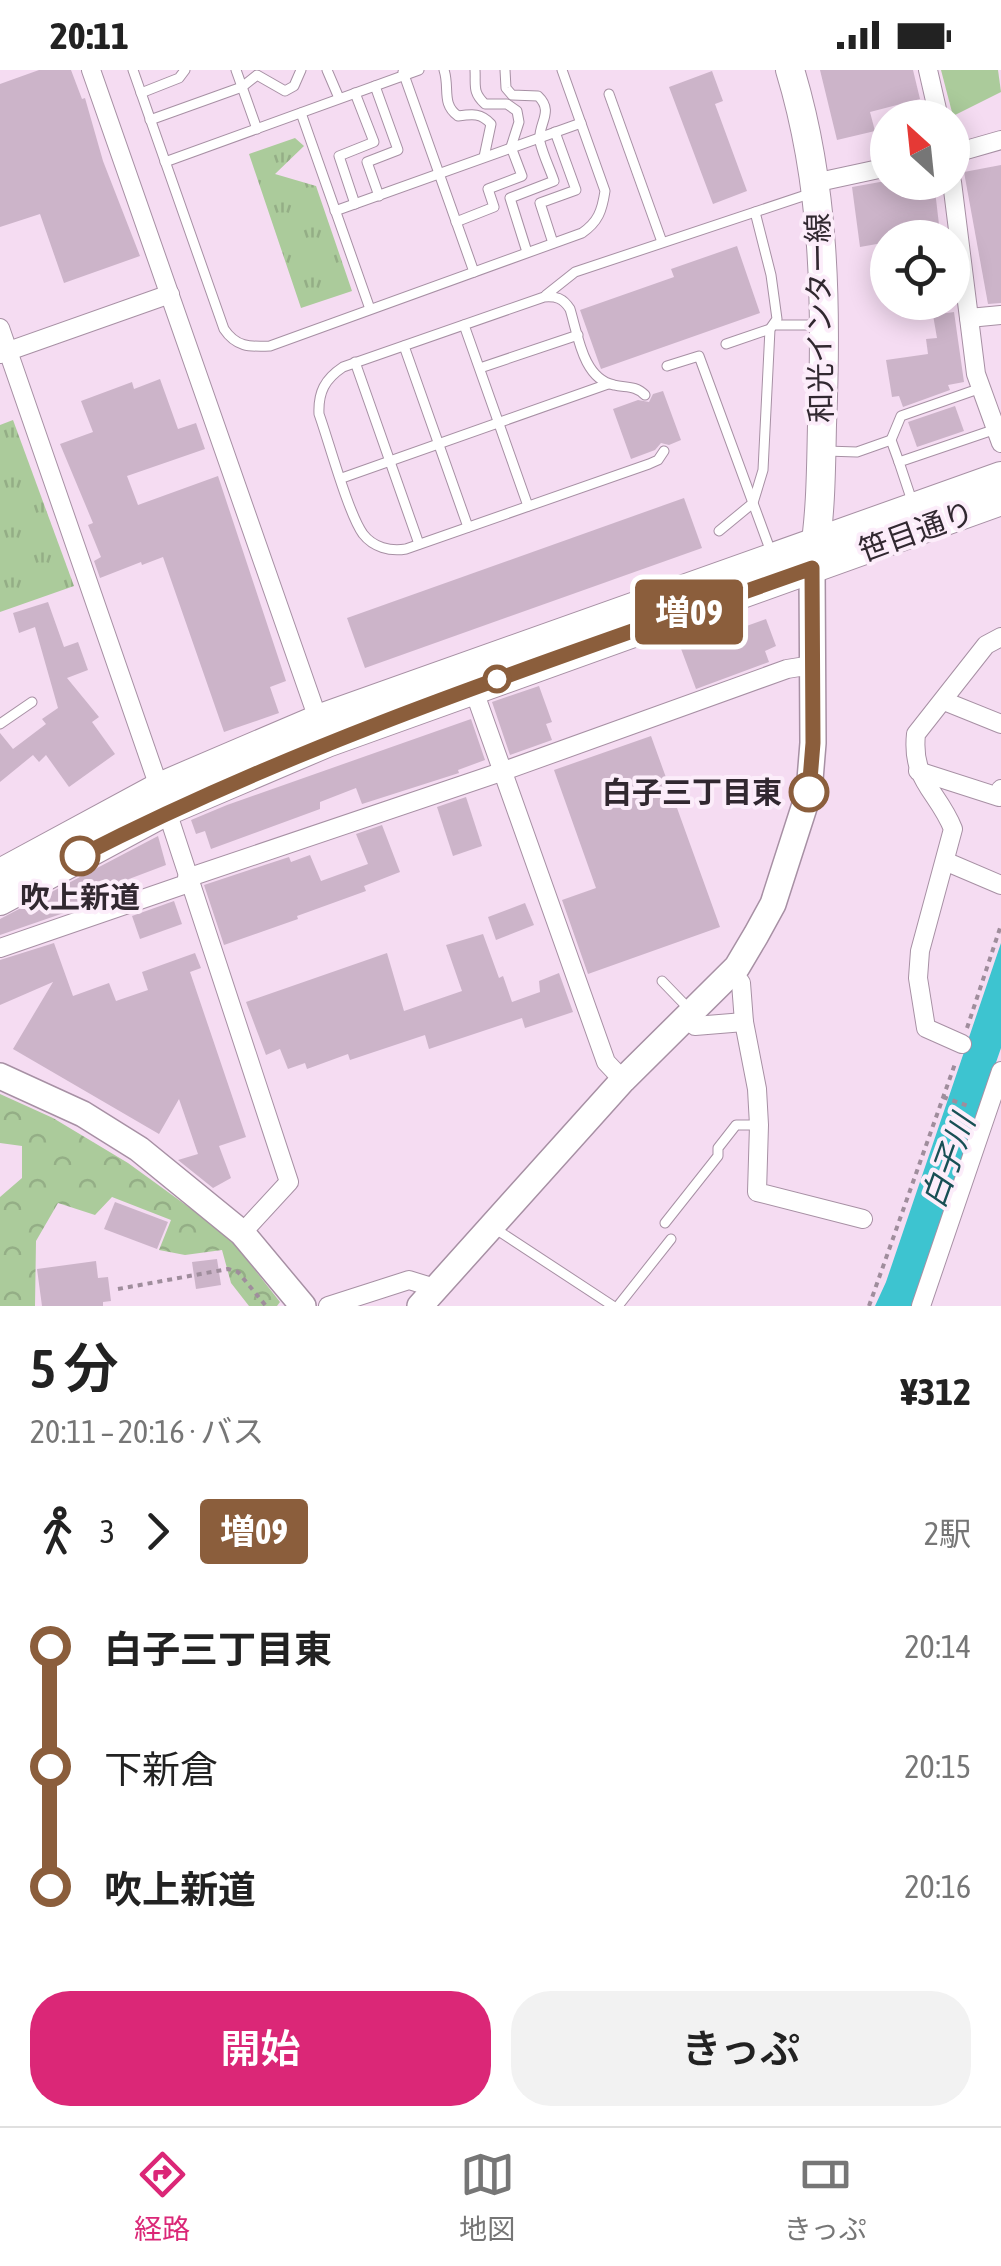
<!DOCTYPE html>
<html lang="ja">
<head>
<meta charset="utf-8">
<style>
  body { margin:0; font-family:"Asap Condensed","Noto Sans JP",sans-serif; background:#f2f2f2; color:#222; height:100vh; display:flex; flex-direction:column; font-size:38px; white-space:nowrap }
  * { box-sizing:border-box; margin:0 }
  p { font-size:32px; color:#767676 }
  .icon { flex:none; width:55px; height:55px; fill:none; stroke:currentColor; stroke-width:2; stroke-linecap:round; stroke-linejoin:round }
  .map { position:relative; height:1236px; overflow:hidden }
  .side { display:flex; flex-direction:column; background:#fff; flex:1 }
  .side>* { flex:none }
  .badge { padding:0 20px; border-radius:8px; font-size:35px; line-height:65px }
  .needle { width:65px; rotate:333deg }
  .buttons { position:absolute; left:870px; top:30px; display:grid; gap:20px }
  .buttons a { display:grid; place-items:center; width:100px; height:100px; border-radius:50%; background:#fff; box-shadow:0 5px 25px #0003; font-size:50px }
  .map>.badge { position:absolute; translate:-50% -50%; box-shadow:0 0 0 5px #fff }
  .legs { display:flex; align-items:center; gap:15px; height:110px; padding:0 30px; font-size:32px }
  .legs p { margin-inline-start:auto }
  .head { display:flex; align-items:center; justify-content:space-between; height:170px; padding:0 30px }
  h1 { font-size:55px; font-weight:600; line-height:75px }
  .button { display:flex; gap:20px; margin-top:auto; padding:20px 30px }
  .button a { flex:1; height:115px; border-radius:40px; background:#db2777; color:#fff; font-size:40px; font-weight:600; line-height:115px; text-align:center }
  .button a+a { background:#f2f2f2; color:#222 }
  ul { padding:0 30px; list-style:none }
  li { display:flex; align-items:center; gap:35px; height:120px; font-size:38px }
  li i { display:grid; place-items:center; width:15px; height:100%; margin:0 12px; background:currentColor }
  li i::after { content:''; width:25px; height:25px; margin:-12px; border:8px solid; border-radius:50%; background:#fff }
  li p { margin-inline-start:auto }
  li:first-child i { background:linear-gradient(#0000 50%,currentColor 0) }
  li:last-child i { background:linear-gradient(currentColor 50%,#0000 0) }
  .status { display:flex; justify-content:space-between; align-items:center; height:70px; padding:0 50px; background:#fff; direction:ltr }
  .status svg { height:28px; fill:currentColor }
  .tab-bar { display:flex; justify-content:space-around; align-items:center; height:140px; border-top:2px solid #e0e0e0; background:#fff; font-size:28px; color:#767676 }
  .tab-bar a { display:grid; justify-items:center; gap:5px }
  .tab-bar .current { color:#db2777 }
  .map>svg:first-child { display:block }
</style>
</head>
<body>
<div class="status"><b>20:11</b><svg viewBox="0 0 49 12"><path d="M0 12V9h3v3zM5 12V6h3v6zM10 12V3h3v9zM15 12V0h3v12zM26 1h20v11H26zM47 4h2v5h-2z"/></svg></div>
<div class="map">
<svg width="1001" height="1236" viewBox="0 0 1001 1236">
  <defs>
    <pattern id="grass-tufts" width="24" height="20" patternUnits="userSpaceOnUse" patternTransform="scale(2.5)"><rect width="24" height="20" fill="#abcb9b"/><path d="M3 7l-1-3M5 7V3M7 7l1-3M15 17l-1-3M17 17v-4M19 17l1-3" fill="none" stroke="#94ae86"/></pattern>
    <pattern id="forest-crowns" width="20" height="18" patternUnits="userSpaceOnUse" patternTransform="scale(2.5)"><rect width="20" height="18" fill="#abcb9b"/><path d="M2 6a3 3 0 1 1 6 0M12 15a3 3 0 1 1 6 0" fill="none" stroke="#94ae86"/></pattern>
  </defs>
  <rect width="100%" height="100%" fill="#f5dcf2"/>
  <!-- grass -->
  <g fill="url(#grass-tufts)">
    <path d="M 295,68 L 304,76 L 275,104 L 316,116 L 352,221 L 301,238 L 249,84 Z"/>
    <path d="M 13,350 L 74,516 L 0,542 L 0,355 Z"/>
  </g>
  <!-- forest -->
  <path fill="url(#forest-crowns)" d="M 0,1024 L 53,1048 L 128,1093 L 212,1154 L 233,1172 L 280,1232 L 277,1236 L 249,1236 L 231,1213 L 222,1180 L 185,1185 L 159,1180 L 171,1150 L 112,1127 L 95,1145 L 58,1133 L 36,1171 L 35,1236 L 0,1236 L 0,1127 L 22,1108 L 22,1076 L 0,1073 Z"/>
  <!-- green -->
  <path fill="#abcb9b" d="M 941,0 L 998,0 L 1001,22 L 953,46 Z"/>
  <!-- water -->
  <path fill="#3dc4d0" d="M 1001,873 L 1001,978 L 912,1236 L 875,1236 L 886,1212 Z"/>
  <!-- building -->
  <g fill="#ccb4c9">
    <path d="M 39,0 L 71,0 L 82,29 L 85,28 L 103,91 L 140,186 L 64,213 L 40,144 L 0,157 L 0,14 Z"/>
    <path d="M 820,0 L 913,0 L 920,29 L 870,42 L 875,61 L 837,70 Z"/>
    <path d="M 712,1 L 723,31 L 715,34 L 747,121 L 713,134 L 669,17 Z"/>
    <path d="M 1001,95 L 1001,233 L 988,234 L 964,102 Z"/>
    <path d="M 880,112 L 934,112 L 940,163 L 918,166 L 917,158 L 888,161 L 888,172 L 860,177 L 852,117 Z"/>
    <path d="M 737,176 L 760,243 L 601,299 L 580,240 L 674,207 L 671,199 Z"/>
    <path d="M 954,242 L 964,312 L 948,315 L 950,320 L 903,337 L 899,326 L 892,327 L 886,290 L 928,284 L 926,269 L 937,268 L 933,245 Z"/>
    <path d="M 160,309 L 178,359 L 196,353 L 205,379 L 127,406 L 138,435 L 218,406 L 286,611 L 270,617 L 279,643 L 224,662 L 163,487 L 142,495 L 141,492 L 100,508 L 94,491 L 101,487 L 88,455 L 93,453 L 60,374 L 93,362 L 81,331 L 132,312 L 134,319 Z"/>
    <path d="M 663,321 L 681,370 L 669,375 L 661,373 L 655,380 L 631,389 L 613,339 L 638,330 L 649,332 L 653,324 Z"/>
    <path d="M 955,336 L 964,361 L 917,377 L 908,352 Z"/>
    <path d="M 684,428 L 702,478 L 365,598 L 347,548 Z"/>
    <path d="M 48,532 L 64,577 L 78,572 L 88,600 L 67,608 L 99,647 L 92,652 L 115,684 L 69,717 L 46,685 L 39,692 L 33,685 L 0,712 L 0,663 L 13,679 L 46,654 L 42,649 L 58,638 L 35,557 L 19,563 L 13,543 Z"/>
    <path d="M 766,549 L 776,576 L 765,581 L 769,592 L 696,619 L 677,568 L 692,562 L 696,574 Z"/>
    <path d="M 539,616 L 552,652 L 546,654 L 552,670 L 510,685 L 492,632 Z"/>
    <path d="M 471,649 L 485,690 L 458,700 L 459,703 L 362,734 L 356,718 L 320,732 L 320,739 L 211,779 L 205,761 L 196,764 L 191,750 L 227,735 Z"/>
    <path d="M 651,666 L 720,857 L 588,904 L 562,830 L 596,818 L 554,700 Z"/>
    <path d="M 466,727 L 482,776 L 453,786 L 437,737 Z"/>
    <path d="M 382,755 L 400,802 L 364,816 L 366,821 L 297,846 L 298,849 L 224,875 L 204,815 L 289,787 L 291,792 L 310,785 L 321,811 L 368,794 L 356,764 Z"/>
    <path d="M 158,766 L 166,795 L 100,820 L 102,826 L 87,835 L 0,865 L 0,849 Z"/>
    <path d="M 174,831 L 182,854 L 140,869 L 132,846 Z"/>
    <path d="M 525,833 L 534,855 L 496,870 L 488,847 Z"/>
    <path d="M 483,864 L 499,908 L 503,906 L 512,932 L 540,922 L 539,911 L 559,903 L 573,942 L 525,958 L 522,948 L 429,979 L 425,965 L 350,990 L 348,984 L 307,999 L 305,993 L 288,999 L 280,979 L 266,985 L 246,932 L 387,883 L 404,941 L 462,921 L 446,875 Z"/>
    <path d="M 54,873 L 73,926 L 109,913 L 116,931 L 148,920 L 142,902 L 195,883 L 201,898 L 190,902 L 246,1067 L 219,1076 L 231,1108 L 213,1118 L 178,1090 L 198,1084 L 179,1029 L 159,1064 L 13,979 L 53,912 L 0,935 L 0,890 Z"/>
    <path d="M 115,1132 L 168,1152 L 157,1179 L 104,1159 Z"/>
    <path d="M 217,1189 L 221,1215 L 196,1219 L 192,1192 Z"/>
    <path d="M 96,1191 L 98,1208 L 108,1207 L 111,1231 L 103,1232 L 103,1236 L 42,1236 L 37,1199 Z"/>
  </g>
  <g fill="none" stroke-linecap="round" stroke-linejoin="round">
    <!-- lane casing -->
    <g stroke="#a790a4" stroke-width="11">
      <g id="lane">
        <path d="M 133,0 L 224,259 C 236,277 249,277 270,276 L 582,163 C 598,152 602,141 605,121 L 562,0"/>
        <path d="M 236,0 L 257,59"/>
        <path d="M 327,0 L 339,28"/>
        <path d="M 444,0 C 450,18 441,34 458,46 C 473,44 481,43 491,54 L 484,87"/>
        <path d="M 505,0 L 506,18 L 512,25 L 538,26 C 555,42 537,54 540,72 C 543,85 550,99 554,111 L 510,128 L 527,182"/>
        <path d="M 403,2 L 474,202"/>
        <path d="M 375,16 L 398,80 L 367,92 L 379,126"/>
        <path d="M 141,23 L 179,8 L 185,0"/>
        <path d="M 609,24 L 662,172"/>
        <path d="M 301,43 L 370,239"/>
        <path d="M 150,50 L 242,17 L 257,5 L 285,21 L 294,16 L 301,0"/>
        <path d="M 165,92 L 419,0"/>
        <path d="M 355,134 L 339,86 L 374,72 L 355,23"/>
        <path d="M 335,141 L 581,53"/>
        <path d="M 456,152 L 494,137 L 488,119 L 522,106 L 511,77 L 519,52 L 517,41 L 507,34 L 485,34 C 472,22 476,15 475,0"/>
        <path d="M 553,173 L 540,133 L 576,120 L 555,62"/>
        <path d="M 546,225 L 575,202 L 809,124"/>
        <path d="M 464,255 L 528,436"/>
        <path d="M 775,255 L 822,255"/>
        <path d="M 726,274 L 770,259 L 777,249 L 771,205 L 755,142"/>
        <path d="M 404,276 L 468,457"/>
        <path d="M 355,292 L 419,474"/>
        <path d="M 667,296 L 699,286 L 771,482"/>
        <path d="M 480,298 L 578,265"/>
        <path d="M 645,325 C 635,315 626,318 614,315 C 583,309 578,265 570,239 C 563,228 556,226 544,227 L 343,297 C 325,309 318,322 319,344 C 329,372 348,443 363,464 C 373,477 390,482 406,479 L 649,394 L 658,390 L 664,381"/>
        <path d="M 826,381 L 857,382 L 891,370"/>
        <path d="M 899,392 L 891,370 L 901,346 L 981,318"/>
        <path d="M 342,408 L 608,314"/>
        <path d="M 913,434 L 899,392 L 996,359"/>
        <path d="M 719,461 L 753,433 L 763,400 L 770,259"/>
        <path d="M 0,654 L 32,632"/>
        <path d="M 662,911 L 690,940"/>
        <path d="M 665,1153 L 718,1086 L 718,1078 L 736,1055 L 759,1055"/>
        <path d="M 494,1158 L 613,1236"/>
        <path d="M 618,1236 L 671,1169"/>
      </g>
    </g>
    <!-- street casing -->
    <g stroke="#a790a4" stroke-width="20">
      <g id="street">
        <path d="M 91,0 L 318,649"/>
        <path d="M 928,0 L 939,48"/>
        <path d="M 952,84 L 1001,70"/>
        <path d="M 952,112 L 976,304 L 1001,373"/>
        <path d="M 814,113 L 888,97"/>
        <path d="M 969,248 L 1001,245"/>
        <path d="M 0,258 L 159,717 L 289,1112 L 242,1163"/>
        <path d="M 0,284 L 170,224"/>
        <path d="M 473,618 L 606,992 L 623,1010"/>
        <path d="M 944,631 L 1001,654"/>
        <path d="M 918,701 L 999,727 L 1001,719"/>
        <path d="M 947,792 L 1001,815"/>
        <path d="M 187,808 L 501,702 L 787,599 L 812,595"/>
        <path d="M 0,878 L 189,813"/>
        <path d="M 732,901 L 741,913 L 744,952 L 757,1019 L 759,1055 L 757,1122 L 863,1149"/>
        <path d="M 686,948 L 695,956 L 744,952"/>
        <path d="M 962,974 L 926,958 L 918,908 L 920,881 L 953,759 C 938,721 911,711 916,664 L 986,575 L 1001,567"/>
        <path d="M 328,1236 L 409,1210 L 435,1218"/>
        <path d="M 921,1236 L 1001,1001"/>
      </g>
    </g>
    <!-- secondary casing -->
    <g stroke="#a790a4" stroke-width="28">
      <g id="secondary">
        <path d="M 0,1006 L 83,1044 L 139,1079 L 242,1163 L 303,1236"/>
        <path d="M 420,1236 L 623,1010 L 737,897 L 756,865 L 773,834 L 809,722 L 813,673 L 812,499"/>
      </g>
    </g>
    <!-- primary casing -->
    <g stroke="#a790a4" stroke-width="30">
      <g id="primary">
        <path d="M 790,0 C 825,115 827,236 822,355 C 821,398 821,442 814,485"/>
        <path d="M 0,803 L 159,717 L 318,649 L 1001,406"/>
        <path d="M 0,831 L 165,742 L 327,673 L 1001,431"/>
      </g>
    </g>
    <!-- path -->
    <g stroke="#9f8d9c" stroke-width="4" stroke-dasharray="5 5" stroke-linecap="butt">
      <path d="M 967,958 L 1001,855"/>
      <path d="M 943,1027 L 971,1037"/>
      <path d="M 118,1219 L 228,1199 L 238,1202 L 266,1236"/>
      <path d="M 869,1236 L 956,991"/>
    </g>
    <!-- lane -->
    <use href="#lane" stroke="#fff" stroke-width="9"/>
    <!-- street -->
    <use href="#street" stroke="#fff" stroke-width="18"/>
    <!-- secondary -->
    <use href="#secondary" stroke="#fff" stroke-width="25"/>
    <!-- primary -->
    <use href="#primary" stroke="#fff" stroke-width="28"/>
  </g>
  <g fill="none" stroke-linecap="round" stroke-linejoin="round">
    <!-- line-1 casing -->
    <g stroke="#fff" stroke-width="22">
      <path id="line-1" d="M 80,786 C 314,666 564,586 812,498 L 813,673 L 809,722"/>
    </g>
    <!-- line-1 -->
    <use href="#line-1" stroke="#8b5e3c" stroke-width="15"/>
  </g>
  <!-- markers -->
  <g fill="#fff" stroke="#8b5e3c" stroke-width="5">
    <circle cx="497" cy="609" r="12"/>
    <circle cx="809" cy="722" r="18"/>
    <circle cx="80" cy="786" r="18"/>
  </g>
  <g text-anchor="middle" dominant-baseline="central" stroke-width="8" stroke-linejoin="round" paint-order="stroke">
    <!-- street labels -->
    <g font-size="30" fill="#312830" stroke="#fcedfa">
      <text transform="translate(819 248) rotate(-91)">和光インター線</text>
      <text transform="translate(916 461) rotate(-20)">笹目通り</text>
    </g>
    <!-- stop labels -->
    <g font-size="30" font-weight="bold" fill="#312830" stroke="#fcedfa" text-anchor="end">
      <text x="782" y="722">白子三丁目東</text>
      <text x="80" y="827" text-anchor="middle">吹上新道</text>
    </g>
    <!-- water labels -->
    <g font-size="32" font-style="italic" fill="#185055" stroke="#fcedfa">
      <text transform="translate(948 1091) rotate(-70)">白子川</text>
    </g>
  </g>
</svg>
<div class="buttons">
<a><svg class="needle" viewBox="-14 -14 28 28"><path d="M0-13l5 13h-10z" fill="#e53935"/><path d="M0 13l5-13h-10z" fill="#767676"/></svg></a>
<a><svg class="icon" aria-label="locate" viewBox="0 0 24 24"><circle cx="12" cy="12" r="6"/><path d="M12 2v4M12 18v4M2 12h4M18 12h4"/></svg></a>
</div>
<b class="badge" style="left:689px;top:542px;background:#8b5e3c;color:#fff">増09</b>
</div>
<section class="side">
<div class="head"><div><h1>5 分</h1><p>20:11 – 20:16 · バス</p></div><b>¥312</b></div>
<div class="legs"><svg class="icon" aria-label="walk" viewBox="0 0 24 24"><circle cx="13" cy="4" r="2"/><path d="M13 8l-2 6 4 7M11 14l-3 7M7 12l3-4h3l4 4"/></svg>3<svg class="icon" aria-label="forward" viewBox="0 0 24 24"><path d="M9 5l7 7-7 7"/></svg><b class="badge" style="background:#8b5e3c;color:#fff">増09</b><p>2駅</p></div>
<ul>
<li><i style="color:#8b5e3c"></i><b>白子三丁目東</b><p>20:14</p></li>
<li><i style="color:#8b5e3c"></i><span>下新倉</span><p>20:15</p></li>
<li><i style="color:#8b5e3c"></i><b>吹上新道</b><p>20:16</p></li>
</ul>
<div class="button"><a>開始</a><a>きっぷ</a></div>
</section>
<nav class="tab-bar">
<a class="current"><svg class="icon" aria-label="directions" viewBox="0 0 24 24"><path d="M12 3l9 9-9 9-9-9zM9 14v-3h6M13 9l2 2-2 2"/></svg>経路</a>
<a><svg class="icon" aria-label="map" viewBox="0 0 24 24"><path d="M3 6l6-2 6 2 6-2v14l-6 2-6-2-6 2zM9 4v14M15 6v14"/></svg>地図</a>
<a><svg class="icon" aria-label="tickets" viewBox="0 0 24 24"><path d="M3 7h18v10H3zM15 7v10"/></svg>きっぷ</a>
</nav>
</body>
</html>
